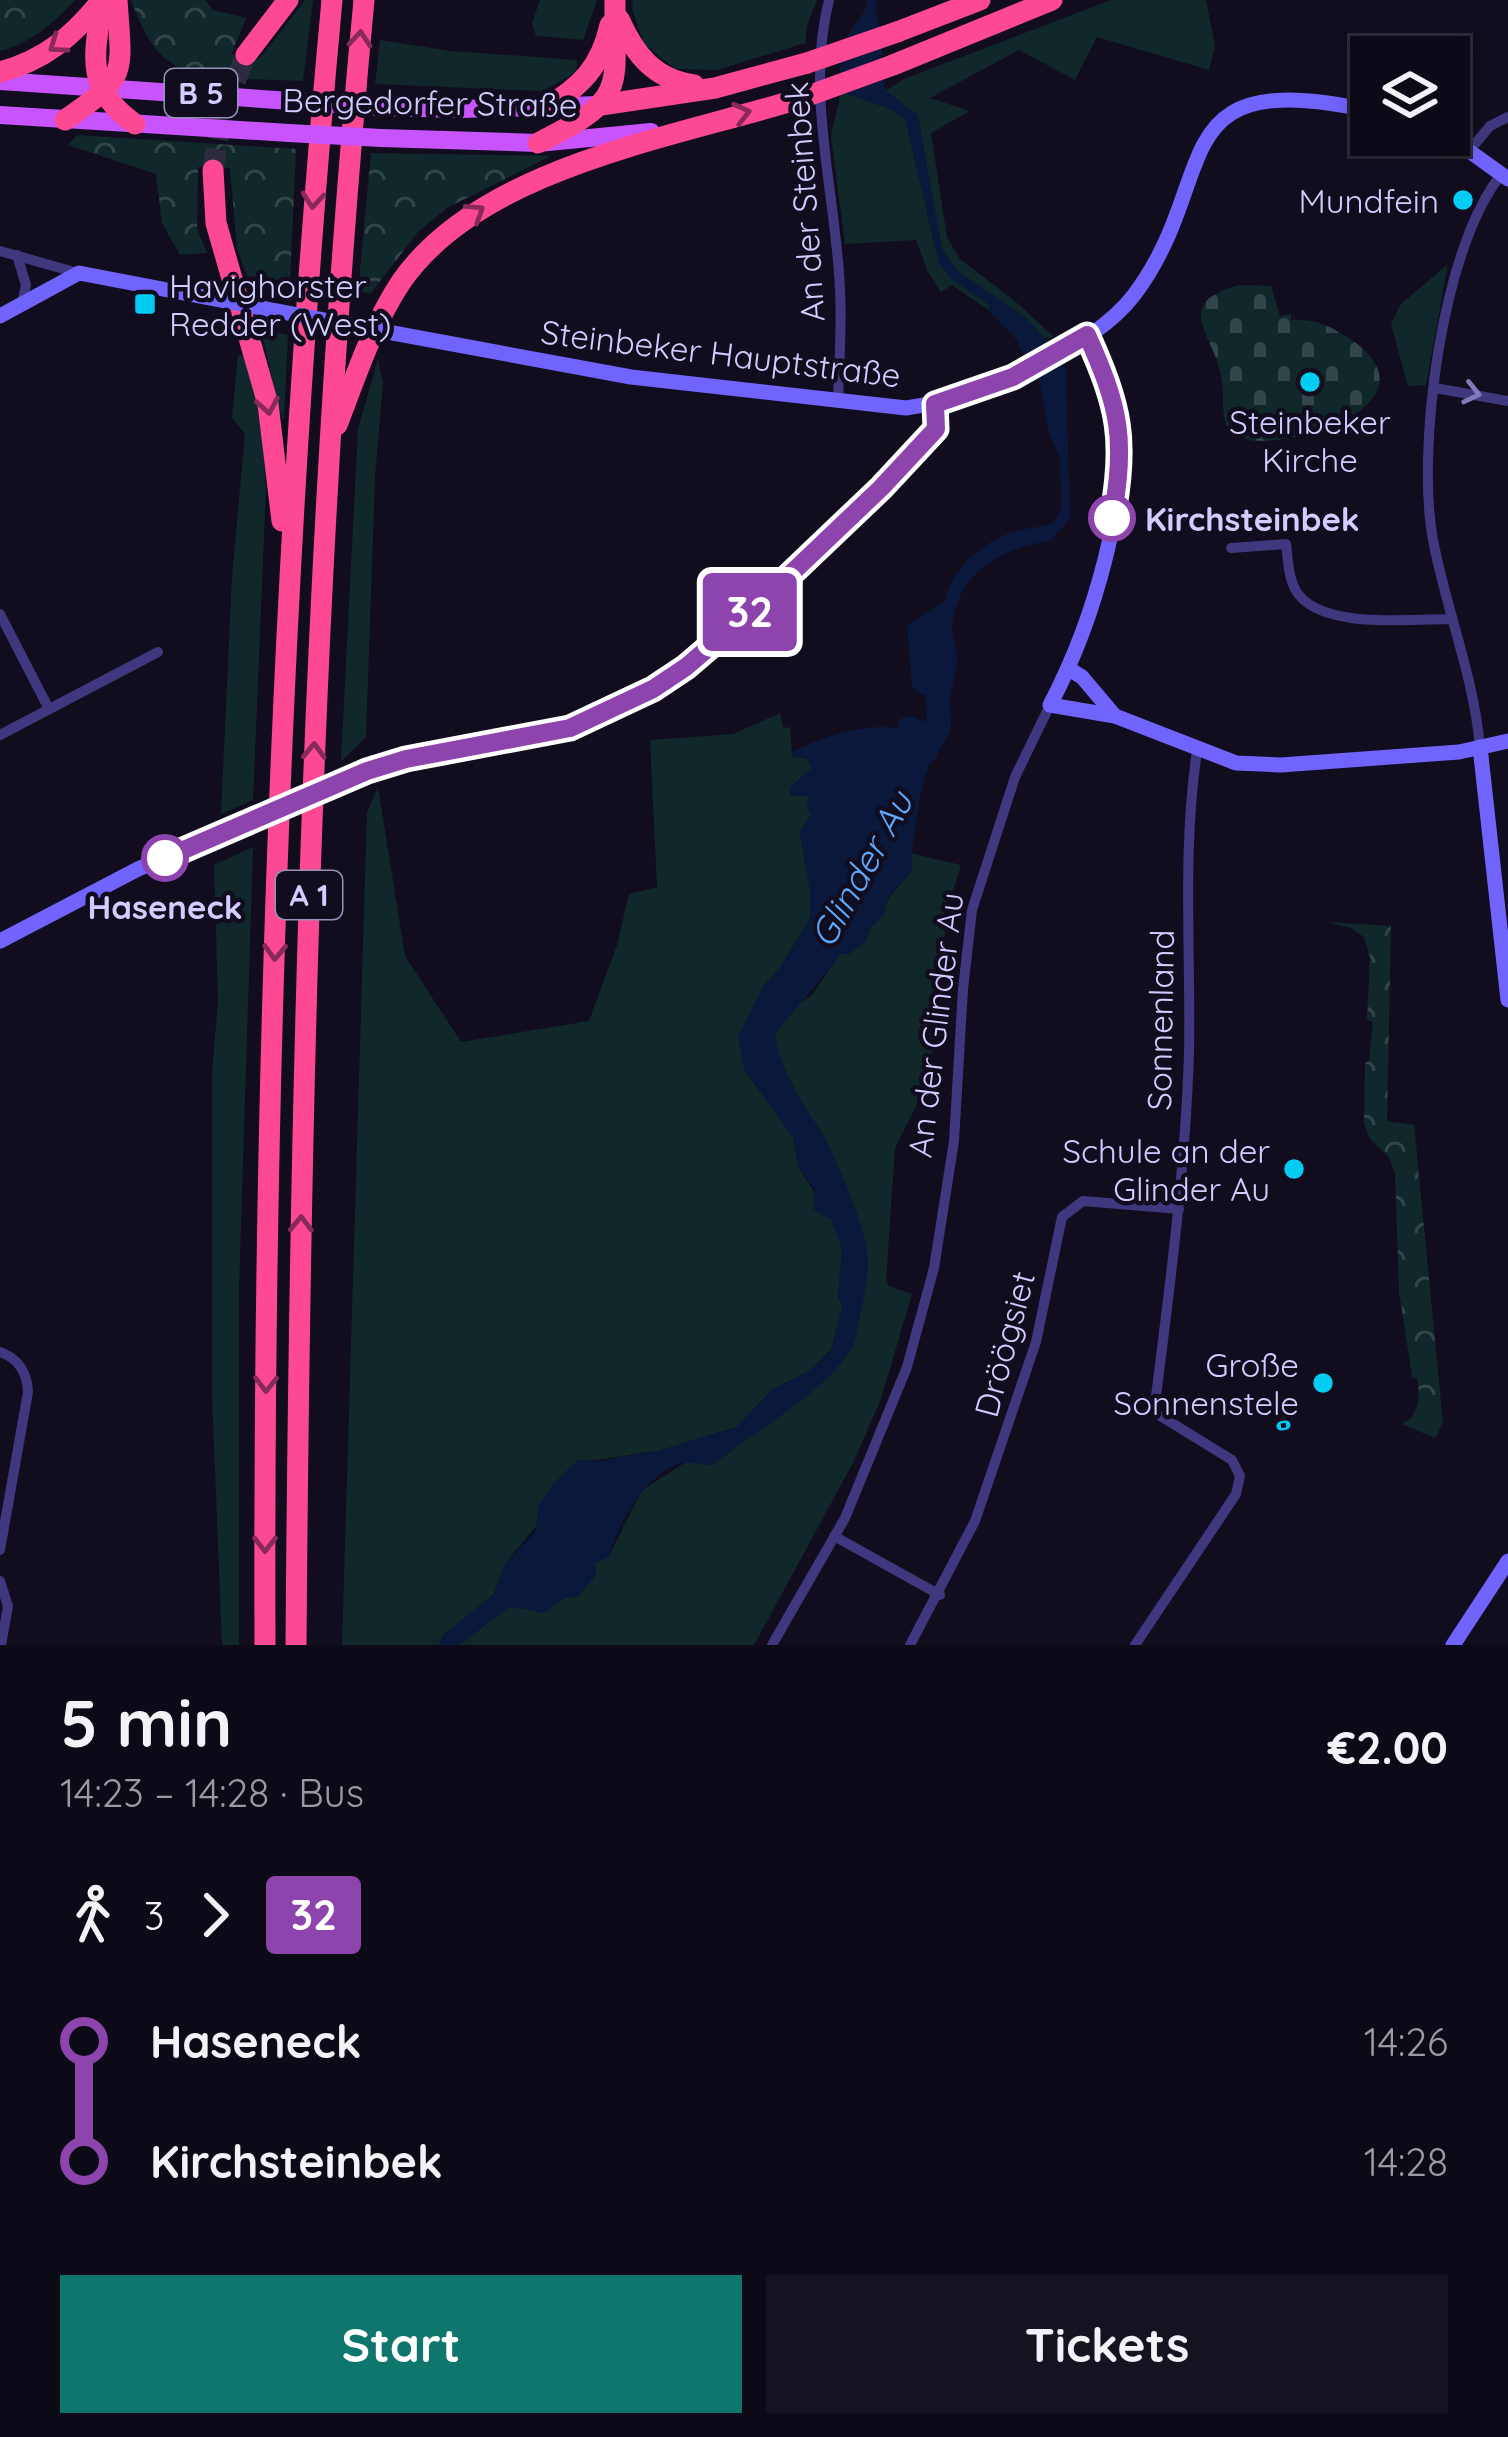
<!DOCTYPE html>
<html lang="en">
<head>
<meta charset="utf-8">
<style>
  body { margin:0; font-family:Quicksand,sans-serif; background:#161320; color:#f1f3f6; height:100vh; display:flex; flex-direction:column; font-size:45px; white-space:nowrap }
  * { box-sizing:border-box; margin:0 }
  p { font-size:39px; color:#9a9aa1 }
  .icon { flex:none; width:66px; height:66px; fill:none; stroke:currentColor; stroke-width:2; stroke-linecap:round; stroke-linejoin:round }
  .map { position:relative; height:1645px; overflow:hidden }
  .sheet { display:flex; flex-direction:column; background:#0d0a17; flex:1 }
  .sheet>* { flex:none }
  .badge { padding:0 24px; border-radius:9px; font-size:42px; line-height:78px }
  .fabs { position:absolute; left:1350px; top:36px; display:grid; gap:24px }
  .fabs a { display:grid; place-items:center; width:120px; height:120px; border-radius:0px; background:#0d0a17; box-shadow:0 6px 18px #0003,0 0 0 3px #2d2b36; font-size:60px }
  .map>.badge { position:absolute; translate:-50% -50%; box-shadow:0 0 0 6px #fff }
  .legs { display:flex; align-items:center; gap:18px; height:132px; padding:0 60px; font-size:39px }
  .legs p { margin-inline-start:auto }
  .summary { display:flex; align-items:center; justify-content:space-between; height:204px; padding:0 60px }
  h1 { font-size:66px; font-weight:700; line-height:90px }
  .cta { display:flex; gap:24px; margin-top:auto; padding:24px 60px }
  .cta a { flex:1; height:138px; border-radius:0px; background:#0f766e; color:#fff; font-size:48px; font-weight:700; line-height:138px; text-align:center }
  .cta a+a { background:#161320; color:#f1f3f6 }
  ul { padding:0 60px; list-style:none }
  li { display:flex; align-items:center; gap:42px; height:120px; font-size:45px }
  li i { display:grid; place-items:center; width:18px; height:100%; margin:0 15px; background:currentColor }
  li i::after { content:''; width:30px; height:30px; margin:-15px; border:9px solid; border-radius:50%; background:#0d0a17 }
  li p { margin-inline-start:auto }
  li:first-child i { background:linear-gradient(#0000 50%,currentColor 0) }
  li:last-child i { background:linear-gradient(currentColor 50%,#0000 0) }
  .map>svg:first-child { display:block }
</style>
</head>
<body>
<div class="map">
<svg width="1508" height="1645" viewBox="0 0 1508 1645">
  <defs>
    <pattern id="forest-crowns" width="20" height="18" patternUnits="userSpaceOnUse" patternTransform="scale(3)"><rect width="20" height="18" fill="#102829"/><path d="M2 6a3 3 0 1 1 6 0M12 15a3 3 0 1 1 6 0" fill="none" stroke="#324649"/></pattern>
    <pattern id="cemetery-stones" width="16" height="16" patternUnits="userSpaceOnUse" patternTransform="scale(3)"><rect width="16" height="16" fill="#102829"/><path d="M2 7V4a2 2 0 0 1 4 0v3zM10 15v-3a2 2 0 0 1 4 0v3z" fill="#324649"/></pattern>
  </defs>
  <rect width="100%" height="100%" fill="#110d1f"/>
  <!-- green -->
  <g fill="#102829">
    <path d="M 305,0 L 313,0 L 303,81 L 222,78 L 231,53 L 251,62 L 261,57 Z"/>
    <path d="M 540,0 L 597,0 L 583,40 L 536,36 L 532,23 Z"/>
    <path d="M 633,0 L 817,0 L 808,23 L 805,43 L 717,70 L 675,69 L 644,44 L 632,9 Z"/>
    <path d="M 1111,0 L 1206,0 L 1215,46 L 1209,70 L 1097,37 L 1075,80 L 1019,50 L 930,98 L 970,111 L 931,133 L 947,237 L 960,259 L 1016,302 L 1054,337 L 1045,338 L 1024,317 L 956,270 L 942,249 L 917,122 L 885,91 L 904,79 Z"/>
    <path d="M 380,40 L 451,51 L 577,60 L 577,72 L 543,91 L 375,84 Z"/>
    <path d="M 841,92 L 888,108 L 905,118 L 939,263 L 953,280 L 990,305 L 988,310 L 952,285 L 941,292 L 928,272 L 916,240 L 845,244 L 831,136 Z"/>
    <path d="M 1448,264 L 1426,385 L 1408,386 L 1391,324 L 1400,305 Z"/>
    <path d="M 261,330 L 288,335 L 284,420 L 281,416 Z"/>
    <path d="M 238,355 L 247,355 L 261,418 L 266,489 L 253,800 L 221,814 L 232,577 L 245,434 L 232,418 Z"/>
    <path d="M 378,359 L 383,383 L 375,477 L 366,737 L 341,761 L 358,429 Z"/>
    <path d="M 780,713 L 783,727 L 790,728 L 792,756 L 807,759 L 812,768 L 791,787 L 790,795 L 810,796 L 811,815 L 800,832 L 810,889 L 810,919 L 780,968 L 764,985 L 744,1069 L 793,1137 L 799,1168 L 832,1220 L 842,1249 L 838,1298 L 843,1305 L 831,1350 L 809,1371 L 772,1390 L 737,1427 L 658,1451 L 590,1461 L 505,1564 L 494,1594 L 443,1636 L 439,1645 L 342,1645 L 367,812 L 378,787 L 405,956 L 461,1042 L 589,1021 L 617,945 L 629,894 L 657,887 L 650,740 L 733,734 Z"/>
    <path d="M 253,847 L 239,1290 L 239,1645 L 222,1645 L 212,1395 L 212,1072 L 218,1001 L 214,865 Z"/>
    <path d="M 910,853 L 961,865 L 947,911 L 936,1035 L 925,1089 L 895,1148 L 886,1280 L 889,1286 L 912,1294 L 881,1399 L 854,1461 L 754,1645 L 459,1645 L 510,1606 L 544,1613 L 596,1575 L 595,1563 L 609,1556 L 641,1491 L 686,1462 L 713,1465 L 827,1376 L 867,1251 L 857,1216 L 820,1130 L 804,1109 L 779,1058 L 774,1035 L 797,1005 L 812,995 L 840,954 L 883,916 L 888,899 L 912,870 Z"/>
  </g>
  <!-- forest -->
  <g fill="url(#forest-crowns)">
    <path d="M 0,0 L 75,0 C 55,22 29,44 0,51 Z"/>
    <path d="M 131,0 L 205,0 L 213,10 L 246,18 L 222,78 C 166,73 150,50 131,0 Z"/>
    <path d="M 77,135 L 296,149 L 290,282 L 247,276 L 237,248 L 230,168 L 198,167 L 197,229 L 207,253 L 180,255 L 162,223 L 156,174 L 68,145 Z"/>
    <path d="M 371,153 L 551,156 L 447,208 L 418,232 L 371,293 L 358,292 Z"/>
    <path d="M 1326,922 L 1391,926 L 1387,1121 L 1414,1125 L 1443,1423 L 1435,1438 L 1402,1424 C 1419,1417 1421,1395 1417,1379 L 1412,1377 L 1399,1291 L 1395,1173 L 1389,1157 L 1370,1139 L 1364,1124 L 1365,1063 L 1369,1061 L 1373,1022 L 1367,1019 L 1370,957 L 1364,937 L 1351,928 Z"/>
  </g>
  <!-- cemetery -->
  <path fill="url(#cemetery-stones)" d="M 1239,285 L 1271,286 L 1280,316 L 1291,314 L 1291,320 C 1316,318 1332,327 1352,340 C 1439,402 1297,448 1249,440 C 1239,438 1232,431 1226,425 C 1221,408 1225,392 1221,376 C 1213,332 1171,304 1239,285 Z"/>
  <!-- water -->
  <g fill="#09183b">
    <path d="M 868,0 L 877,0 L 875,11 C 883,24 882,71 885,90 L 918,115 L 942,249 L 956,270 L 1025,317 L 1045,338 L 1066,370 L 1070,518 L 1051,541 C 1004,546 955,574 952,628 C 952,637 957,646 957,656 C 957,668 953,682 951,694 L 943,701 L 918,693 L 912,686 L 907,625 L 945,601 C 949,570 987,538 1017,531 C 1030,527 1042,528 1054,522 L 1061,510 L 1060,459 L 1048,431 L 1040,382 L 1015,338 L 988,310 L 989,304 L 953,280 L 939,263 L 905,118 L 888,108 L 841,92 C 839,72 839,52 849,34 C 856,21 866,14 868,0 Z"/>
    <path d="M 911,716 L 945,729 C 942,745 931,758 926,774 C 920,791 910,854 912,870 L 888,898 L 883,916 L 871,927 L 866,942 L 849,954 L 840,954 C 820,984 796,1006 775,1035 C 781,1071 799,1098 818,1127 C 834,1151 867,1230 868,1258 C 869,1284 859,1315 855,1341 C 834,1389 753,1431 713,1465 C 703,1466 693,1462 684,1463 C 648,1469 617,1525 609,1557 L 595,1563 L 596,1575 L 578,1597 L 564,1598 L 544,1613 L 510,1606 L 459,1645 L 439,1645 L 442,1636 L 494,1594 L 505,1564 L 536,1531 L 538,1507 L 554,1483 L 578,1460 L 599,1461 L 658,1451 L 737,1427 L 772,1390 L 809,1371 L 831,1351 L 843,1305 L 838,1298 L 842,1249 L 832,1220 L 813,1209 L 815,1190 L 799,1168 L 793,1137 L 744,1069 L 738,1037 L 764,985 L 780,968 L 810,919 L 810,889 L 800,832 L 811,816 L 807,807 L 809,796 L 790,796 L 790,787 L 812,768 L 807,759 L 792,756 L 792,752 C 821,737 863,723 897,728 L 900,719 Z"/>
  </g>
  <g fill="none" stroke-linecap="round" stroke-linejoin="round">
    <!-- river -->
    <path stroke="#09183b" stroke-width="24" d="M 925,752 L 939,726 L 937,670"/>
    <!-- highway-tunnel -->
    <path stroke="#2e2a40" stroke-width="21" stroke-dasharray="21 10" stroke-linecap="butt" d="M 213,170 L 222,113 L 246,55"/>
    <!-- street -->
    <g stroke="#3f387e" stroke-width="10">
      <path d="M 829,0 C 805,94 836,195 840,289 C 842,327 839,365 838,402"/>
      <path d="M 1469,151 L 1490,126 L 1508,117"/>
      <path d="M 0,251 L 78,273"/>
      <path d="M 17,255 L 26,285 L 22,304"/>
      <path d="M 1435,388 L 1508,401"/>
      <path d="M 1231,548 L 1286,544 C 1288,559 1288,577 1296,591 C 1320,630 1411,619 1452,619"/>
      <path d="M 0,614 L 49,709"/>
      <path d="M 0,735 L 158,652"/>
      <path d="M 1480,747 C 1474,677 1446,609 1433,540 C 1416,449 1442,247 1501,175"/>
      <path d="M 0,1352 C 19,1359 27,1372 28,1392 L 0,1550"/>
      <path d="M 834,1536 L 940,1595"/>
      <path d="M 0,1581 L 8,1606 L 1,1645"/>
      <path d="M 772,1645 L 845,1518 L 907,1367 L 934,1268 L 954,1141 L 963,989 L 972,910 L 1015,777 L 1050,705"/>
      <path d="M 910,1645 L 975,1521 L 1036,1342 L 1062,1217 L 1083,1201 L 1179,1209"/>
      <path d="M 1135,1645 L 1236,1494 L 1240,1476 L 1232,1460 L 1154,1412 C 1169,1293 1185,1174 1189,1054 C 1191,953 1182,851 1197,751"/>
    </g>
    <!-- secondary -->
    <g stroke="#7164fd" stroke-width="15">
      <path d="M 1439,135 L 1469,151 L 1508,179"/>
      <path d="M 0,316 L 79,273 L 225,301"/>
      <path d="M 393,333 L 631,377 L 906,408 C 974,399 1091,351 1134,295 C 1223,177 1157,64 1371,111"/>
      <path d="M 1086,335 C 1097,357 1110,379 1115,403 C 1135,492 1091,627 1050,705 L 1115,716 L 1236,763 L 1281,765 L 1459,752 L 1508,741"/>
      <path d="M 1069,669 L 1082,677 L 1115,716"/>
      <path d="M 1480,747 L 1508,1000"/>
      <path d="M 355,776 C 424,749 499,749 569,728 C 700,688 843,528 936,429 L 935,404"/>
      <path d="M 0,941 L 138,869 L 231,829"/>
      <path d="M 1453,1645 L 1508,1561"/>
    </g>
    <!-- primary -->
    <g stroke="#c854fd" stroke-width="18">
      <path d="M 0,81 L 291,101"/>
      <path d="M 383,107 L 461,109 L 601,105"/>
      <path d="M 0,115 L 289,133"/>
      <path d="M 381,138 L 538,143 L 651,132"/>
    </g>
    <!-- highway -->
    <g stroke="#fd4893" stroke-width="21">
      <path d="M 103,0 C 94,54 84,88 135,124"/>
      <path d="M 619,19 C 635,55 654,79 694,85"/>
      <path d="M 897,32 L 980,0"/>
      <path d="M 246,55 L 288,0"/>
      <path d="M 893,65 L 1052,0"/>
      <path d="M 0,72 C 45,60 73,36 102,0"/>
      <path d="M 601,105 L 715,88 L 807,63"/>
      <path d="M 543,109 C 580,88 601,67 610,25"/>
      <path d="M 65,120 C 129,76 122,75 117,0"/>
      <path d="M 538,143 C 629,97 614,92 615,0"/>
      <path d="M 213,170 L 216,223 L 268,404 L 282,521"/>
      <path d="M 337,425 C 356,376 372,326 401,282 C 481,166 678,137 805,97"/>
      <path d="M 265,1645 C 263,1096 281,547 332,0"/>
      <path d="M 296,1645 C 300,1096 312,547 364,0"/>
    </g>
    <!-- rail casing -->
    <g stroke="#03ccf3" stroke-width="9">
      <path id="rail" d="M 1281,1426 L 1286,1425"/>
    </g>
    <!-- rail -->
    <use href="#rail" stroke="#110d1f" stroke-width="4.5" stroke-dasharray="14" stroke-linecap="butt"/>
    <!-- secondary-bridge -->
    <g stroke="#7164fd" stroke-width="15">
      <path d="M 225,301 L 393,333"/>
      <path d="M 231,829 L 355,776"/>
    </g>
    <!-- primary-bridge -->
    <g stroke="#c854fd" stroke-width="18">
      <path d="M 291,101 L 383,107"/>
      <path d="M 289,133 L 381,138"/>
    </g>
    <!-- highway-bridge -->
    <g stroke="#fd4893" stroke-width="21">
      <path d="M 807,63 L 897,32"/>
      <path d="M 805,97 L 893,65"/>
    </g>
  </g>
  <!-- one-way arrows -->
  <defs><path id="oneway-chevron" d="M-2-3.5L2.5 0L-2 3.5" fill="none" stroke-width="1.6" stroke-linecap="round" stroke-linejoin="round" transform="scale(3)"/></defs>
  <g stroke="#872a59">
    <use href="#oneway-chevron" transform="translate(360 39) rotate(-85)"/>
    <use href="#oneway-chevron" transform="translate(57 45) rotate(145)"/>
    <use href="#oneway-chevron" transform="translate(742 113) rotate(-14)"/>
    <use href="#oneway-chevron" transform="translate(313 200) rotate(95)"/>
    <use href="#oneway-chevron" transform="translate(476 212) rotate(-33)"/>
    <use href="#oneway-chevron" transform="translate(268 406) rotate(80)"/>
    <use href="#oneway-chevron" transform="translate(314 751) rotate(-88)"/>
    <use href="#oneway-chevron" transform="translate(275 952) rotate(92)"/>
    <use href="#oneway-chevron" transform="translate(301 1224) rotate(-89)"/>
    <use href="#oneway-chevron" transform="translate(266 1384) rotate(91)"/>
    <use href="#oneway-chevron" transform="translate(265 1544) rotate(90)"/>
  </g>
  <use stroke="#827ab8" href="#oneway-chevron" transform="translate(1472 393) rotate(13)"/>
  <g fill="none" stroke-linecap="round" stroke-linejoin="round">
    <!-- line-1 casing -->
    <g stroke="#fff" stroke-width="27">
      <path id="line-1" d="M 165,858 L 367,771 L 406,759 L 570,728 L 653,689 L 686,667 L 756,607 L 881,488 L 936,429 L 935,404 L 1013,377 L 1087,335 C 1119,406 1127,440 1112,518"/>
    </g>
    <!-- line-1 -->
    <use href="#line-1" stroke="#8e44ad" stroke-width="18"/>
  </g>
  <!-- markers -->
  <g fill="#03ccf3" stroke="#110d1f" stroke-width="4.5">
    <circle cx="1463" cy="200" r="12"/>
    <rect x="133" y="292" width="24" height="24" rx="6"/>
    <circle cx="1310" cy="382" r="12"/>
    <circle cx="1294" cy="1169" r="12"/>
    <circle cx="1323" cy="1383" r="12"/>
  </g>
  <g fill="#fff" stroke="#8e44ad" stroke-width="6">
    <circle cx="1112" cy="518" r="21"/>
    <circle cx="165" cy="858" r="21"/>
  </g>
  <g text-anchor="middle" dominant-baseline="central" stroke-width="9" stroke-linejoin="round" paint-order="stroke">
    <!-- shield labels -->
    <g fill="#110d1f" stroke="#9a92bb" stroke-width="3">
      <rect x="165" y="69" width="72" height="48" rx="9"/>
      <rect x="276" y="871" width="66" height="48" rx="9"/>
    </g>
    <g font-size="30" font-weight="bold" fill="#d4cbfe">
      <text x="201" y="93">B 5</text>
      <text x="309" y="895">A 1</text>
    </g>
    <!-- street labels -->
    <g font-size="33" fill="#d4cbfe" stroke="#110d1f">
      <text transform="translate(430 102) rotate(1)">Bergedorfer Straße</text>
      <text transform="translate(804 202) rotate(-94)">An der Steinbek</text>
      <text transform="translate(721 353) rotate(7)">Steinbeker Hauptstraße</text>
      <text transform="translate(1160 1020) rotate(-89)">Sonnenland</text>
      <text transform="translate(935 1025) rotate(-83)">An der Glinder Au</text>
      <text transform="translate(1004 1344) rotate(-75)">Dröögsiet</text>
    </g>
    <!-- poi labels -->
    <g font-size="33" fill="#d4cbfe" stroke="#110d1f" text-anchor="end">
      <text x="1439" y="200">Mundfein</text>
      <text x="169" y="285" text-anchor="start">Havighorster<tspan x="169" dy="38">Redder (West)</tspan></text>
      <text x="1310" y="421" text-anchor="middle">Steinbeker<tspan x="1310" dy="38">Kirche</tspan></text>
      <text x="1270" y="1150">Schule an der<tspan x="1270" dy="38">Glinder Au</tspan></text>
      <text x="1299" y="1364">Große<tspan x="1299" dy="38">Sonnenstele</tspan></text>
    </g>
    <!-- stop labels -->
    <g font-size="33" font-weight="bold" fill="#d4cbfe" stroke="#110d1f" text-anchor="start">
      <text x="1145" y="518">Kirchsteinbek</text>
      <text x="165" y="906" text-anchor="middle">Haseneck</text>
    </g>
    <!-- water labels -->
    <g font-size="36" font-style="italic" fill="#5ba8fd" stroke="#110d1f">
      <text transform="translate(861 869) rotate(-61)">Glinder Au</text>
    </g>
  </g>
</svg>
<div class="fabs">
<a><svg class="icon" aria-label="layers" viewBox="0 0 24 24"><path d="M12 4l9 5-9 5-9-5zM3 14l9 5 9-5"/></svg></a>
</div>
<b class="badge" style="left:750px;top:612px;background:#8e44ad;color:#fff">32</b>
</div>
<section class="sheet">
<div class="summary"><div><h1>5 min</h1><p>14:23 – 14:28 · Bus</p></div><b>€2.00</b></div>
<div class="legs"><svg class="icon" aria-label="walk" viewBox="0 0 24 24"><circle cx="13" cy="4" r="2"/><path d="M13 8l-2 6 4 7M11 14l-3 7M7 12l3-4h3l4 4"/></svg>3<svg class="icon" aria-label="forward" viewBox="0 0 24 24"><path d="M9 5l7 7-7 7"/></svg><b class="badge" style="background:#8e44ad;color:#fff">32</b></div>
<ul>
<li><i style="color:#8e44ad"></i><b>Haseneck</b><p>14:26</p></li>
<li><i style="color:#8e44ad"></i><b>Kirchsteinbek</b><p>14:28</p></li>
</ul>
<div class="cta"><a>Start</a><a>Tickets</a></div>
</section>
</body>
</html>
